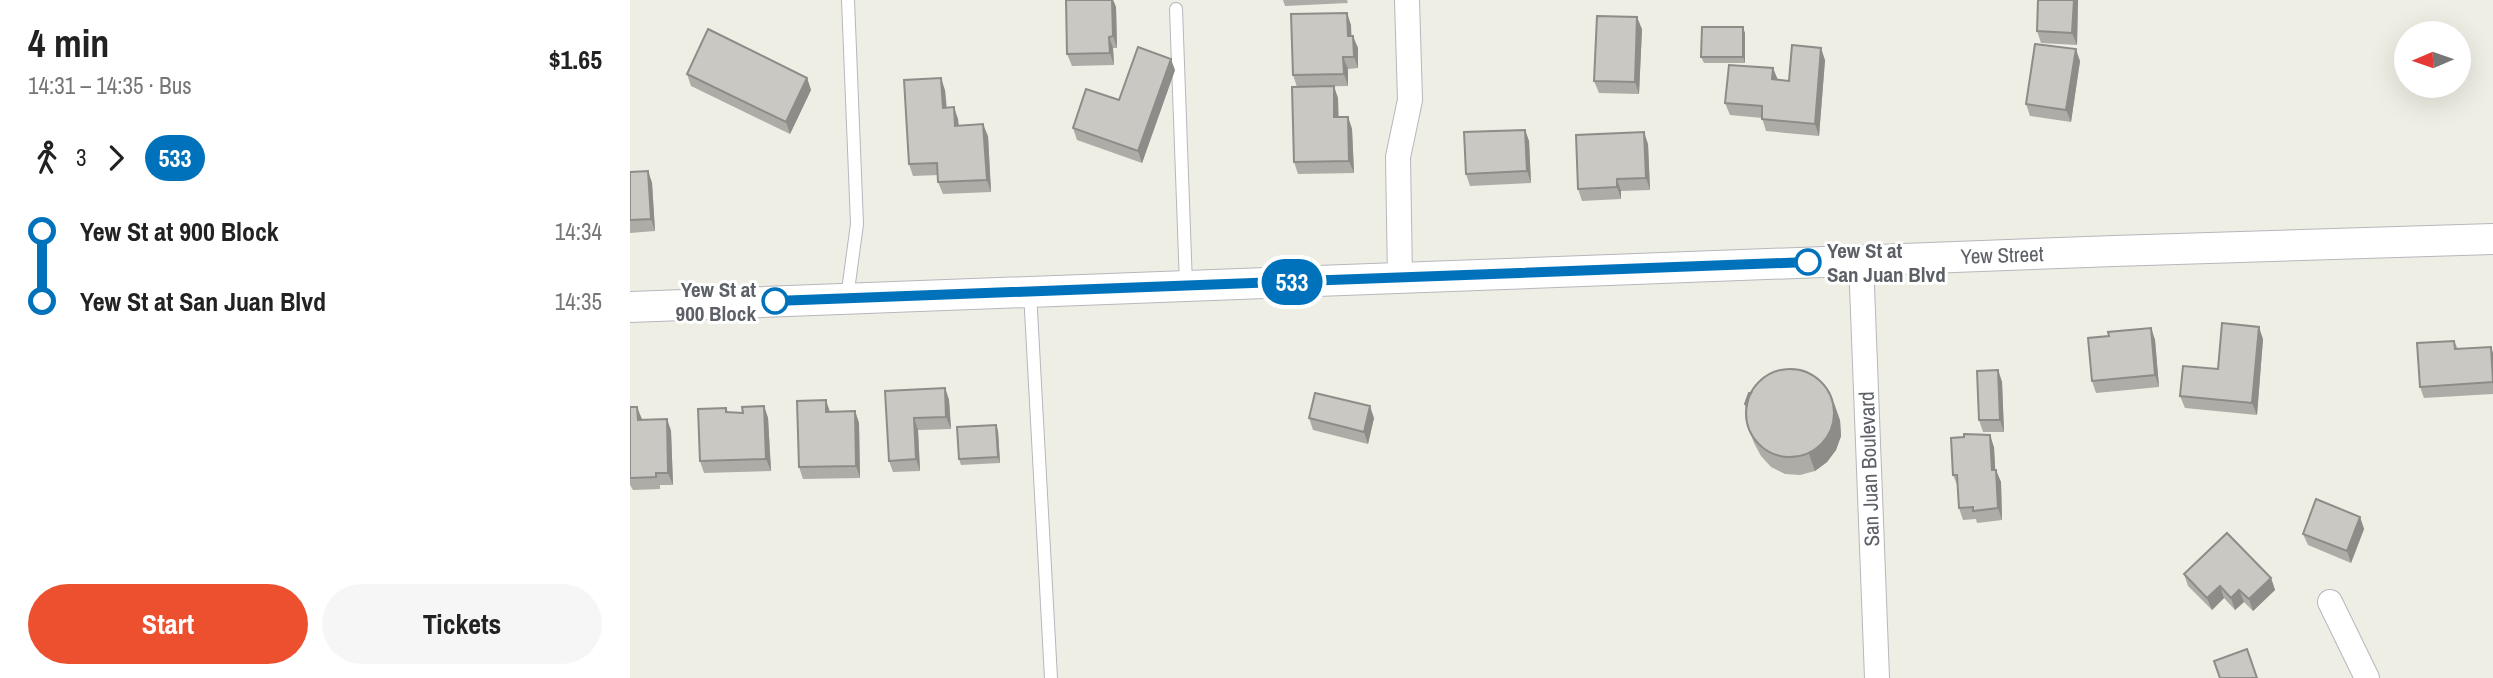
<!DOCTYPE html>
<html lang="en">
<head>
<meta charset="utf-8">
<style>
  body { margin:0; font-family:"Archivo Narrow",sans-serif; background:#f6f6f6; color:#222; height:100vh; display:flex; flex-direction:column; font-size:26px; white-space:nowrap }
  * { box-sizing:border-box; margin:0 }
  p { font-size:23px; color:#767676 }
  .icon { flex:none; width:38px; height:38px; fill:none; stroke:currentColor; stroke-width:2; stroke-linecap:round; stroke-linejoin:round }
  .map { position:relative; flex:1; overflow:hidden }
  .panel { display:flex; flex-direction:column; background:#fff; width:630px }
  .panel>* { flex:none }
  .badge { padding:0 14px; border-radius:23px; font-size:24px; line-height:46px }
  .needle { width:46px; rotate:268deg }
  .controls { position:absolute; left:1764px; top:21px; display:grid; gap:14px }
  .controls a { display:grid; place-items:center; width:77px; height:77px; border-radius:50%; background:#fff; box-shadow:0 7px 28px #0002; font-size:35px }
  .map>.badge { position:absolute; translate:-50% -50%; box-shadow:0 0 0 4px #fff }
  .legs { display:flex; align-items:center; gap:10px; height:77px; padding:0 28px; font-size:23px }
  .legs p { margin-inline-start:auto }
  .headline { display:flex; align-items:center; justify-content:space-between; height:119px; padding:0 28px }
  h1 { font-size:38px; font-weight:700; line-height:52px }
  .cta { display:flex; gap:14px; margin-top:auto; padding:14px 28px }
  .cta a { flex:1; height:80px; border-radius:42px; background:#ec502f; color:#fff; font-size:28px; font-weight:700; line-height:80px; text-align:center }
  .cta a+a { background:#f6f6f6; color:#222 }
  ul { padding:0 28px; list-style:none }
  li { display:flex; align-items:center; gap:24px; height:70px; font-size:26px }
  li i { display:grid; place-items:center; width:10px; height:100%; margin:0 9px; background:currentColor }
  li i::after { content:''; width:18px; height:18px; margin:-9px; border:5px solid; border-radius:50%; background:#fff }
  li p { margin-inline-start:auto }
  li:first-child i { background:linear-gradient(#0000 50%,currentColor 0) }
  li:last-child i { background:linear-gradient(currentColor 50%,#0000 0) }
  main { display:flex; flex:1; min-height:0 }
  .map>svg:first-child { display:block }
</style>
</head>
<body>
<main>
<section class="panel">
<div class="headline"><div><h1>4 min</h1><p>14:31 – 14:35 · Bus</p></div><b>$1.65</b></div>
<div class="legs"><svg class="icon" aria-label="walk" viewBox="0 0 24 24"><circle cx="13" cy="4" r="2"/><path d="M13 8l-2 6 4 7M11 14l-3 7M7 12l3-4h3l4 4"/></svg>3<svg class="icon" aria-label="forward" viewBox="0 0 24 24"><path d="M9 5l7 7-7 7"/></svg><b class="badge" style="background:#0072bc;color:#fff">533</b></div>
<ul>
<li><i style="color:#0072bc"></i><b>Yew St at 900 Block</b><p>14:34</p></li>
<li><i style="color:#0072bc"></i><b>Yew St at San Juan Blvd</b><p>14:35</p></li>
</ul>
<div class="cta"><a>Start</a><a>Tickets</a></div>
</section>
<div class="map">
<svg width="1863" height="678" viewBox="0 0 1863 678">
  <rect width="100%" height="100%" fill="#efeee5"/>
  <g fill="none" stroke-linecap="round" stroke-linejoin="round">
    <!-- service casing -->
    <g stroke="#b6b7bc" stroke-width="14">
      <g id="service">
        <path d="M 546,9 L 556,285"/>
        <path d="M 400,292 L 421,678"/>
        <path d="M 217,298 L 227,224 L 218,0"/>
      </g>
    </g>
    <!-- minor casing -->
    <g stroke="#b6b7bc" stroke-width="26">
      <g id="minor">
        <path d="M 1231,260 L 1247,678"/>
        <path d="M 770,278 L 768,157 L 780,100 L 777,0"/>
        <path d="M 1700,602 L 1737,678"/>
      </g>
    </g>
    <!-- tertiary casing -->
    <g stroke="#b6b7bc" stroke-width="32">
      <path id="tertiary" d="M 0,307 L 1484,251 L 1863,239"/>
    </g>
    <!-- service -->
    <use href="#service" stroke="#fff" stroke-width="12"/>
    <!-- minor -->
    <use href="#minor" stroke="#fff" stroke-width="24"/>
    <!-- tertiary -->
    <use href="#tertiary" stroke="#fff" stroke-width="30"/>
  </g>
  <!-- wall -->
  <g fill="#aeaca7">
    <path d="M 436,0 L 483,0 L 486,7 L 487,48 L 483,48 L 484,65 L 442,66 L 437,54 Z"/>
    <path d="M 653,0 L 717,0 L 718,3 L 655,6 Z"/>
    <path d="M 1408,0 L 1448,0 L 1447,45 L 1411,43 L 1407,31 Z"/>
    <path d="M 721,25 L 721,36 L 728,48 L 728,68 L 718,69 L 718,86 L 667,87 L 663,75 Z"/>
    <path d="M 1012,29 L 1009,94 L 969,93 L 964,81 Z"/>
    <path d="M 1115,33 L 1115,63 L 1074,63 L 1071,57 Z"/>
    <path d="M 1195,60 L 1189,136 L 1136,131 L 1132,118 L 1100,115 L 1095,103 L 1148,80 L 1159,81 Z"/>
    <path d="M 1450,61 L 1441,122 L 1400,116 L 1396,104 Z"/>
    <path d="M 545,70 L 512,163 L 447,140 L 443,128 L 489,100 Z"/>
    <path d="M 57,74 L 177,78 L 181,90 L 160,134 L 61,86 Z"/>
    <path d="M 315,90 L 317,108 L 328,119 L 329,126 L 358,136 L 361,192 L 313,194 L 308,182 L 308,175 L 283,176 L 279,164 Z"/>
    <path d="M 708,98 L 708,117 L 718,117 L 722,129 L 724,173 L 668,174 L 664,162 Z"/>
    <path d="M 895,130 L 899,141 L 901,183 L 840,186 L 836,174 Z"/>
    <path d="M 1018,144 L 1020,190 L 991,191 L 991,199 L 952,201 L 948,189 Z"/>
    <path d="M 18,171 L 22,183 L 25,231 L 0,233 L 0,172 Z"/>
    <path d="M 1521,328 L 1525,340 L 1529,387 L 1466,393 L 1462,381 L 1479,336 Z"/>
    <path d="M 1633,339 L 1627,415 L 1555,408 L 1550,396 L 1588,369 Z"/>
    <path d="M 1824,341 L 1828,349 L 1863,353 L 1863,394 L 1794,398 L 1790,387 Z"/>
    <path d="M 1368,370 L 1372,382 L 1374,432 L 1353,432 L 1349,420 Z"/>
    <path d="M 315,388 L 319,400 L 321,429 L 288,430 L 290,471 L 263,472 L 259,461 L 255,391 Z"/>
    <path d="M 1115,404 L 1210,420 L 1211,436 L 1206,450 L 1197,462 L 1185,471 L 1170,475 L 1155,474 L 1141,467 L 1131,456 L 1124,443 L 1118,426 L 1116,409 Z"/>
    <path d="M 134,406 L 138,418 L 141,471 L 74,473 L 70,461 L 96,408 L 98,412 L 113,413 Z"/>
    <path d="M 0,407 L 12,419 L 37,419 L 41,431 L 43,485 L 30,485 L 30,489 L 3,490 L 0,485 Z"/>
    <path d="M 225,411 L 229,423 L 230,478 L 173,479 L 169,467 L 200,412 Z"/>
    <path d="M 679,418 L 744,418 L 738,444 L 683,430 Z"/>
    <path d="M 366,425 L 368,431 L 370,463 L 331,465 L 329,459 Z"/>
    <path d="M 1364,447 L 1365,470 L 1371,482 L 1372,520 L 1347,523 L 1346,519 L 1333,520 L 1329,508 L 1328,487 L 1323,475 Z"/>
    <path d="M 1730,517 L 1734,529 L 1721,563 L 1678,545 L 1673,534 Z"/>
    <path d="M 1554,574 L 1641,578 L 1645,590 L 1623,611 L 1614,602 L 1605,610 L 1594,598 L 1582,610 L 1558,586 Z"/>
  </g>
  <!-- shaded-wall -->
  <g fill="#8d8c88">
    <path d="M 480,0 L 483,0 L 486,7 L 487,48 L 483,36 Z"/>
    <path d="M 1444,0 L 1448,0 L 1447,45 L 1442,33 Z"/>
    <path d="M 717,13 L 721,25 L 722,48 L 718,36 Z"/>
    <path d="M 1007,17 L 1012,29 L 1009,94 L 1005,82 Z"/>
    <path d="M 1113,27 L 1115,33 L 1115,63 L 1113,57 Z"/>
    <path d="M 723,36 L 728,48 L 728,68 L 724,57 Z"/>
    <path d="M 479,37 L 483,48 L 484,65 L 480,53 Z"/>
    <path d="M 1191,48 L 1195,60 L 1189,136 L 1185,124 Z"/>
    <path d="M 1446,49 L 1450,61 L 1441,122 L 1436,110 Z"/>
    <path d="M 713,57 L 718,69 L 718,86 L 714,74 Z"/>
    <path d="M 541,59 L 545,70 L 512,163 L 508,151 Z"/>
    <path d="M 1143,68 L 1148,80 L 1142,79 Z"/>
    <path d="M 177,78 L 181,90 L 160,134 L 156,122 Z"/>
    <path d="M 311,78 L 315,90 L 317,120 L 313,108 Z"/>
    <path d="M 704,86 L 708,98 L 709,129 L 704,117 Z"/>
    <path d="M 324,107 L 328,119 L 329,138 L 325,126 Z"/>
    <path d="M 718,117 L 722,129 L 724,173 L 719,161 Z"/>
    <path d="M 353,124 L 358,136 L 361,192 L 357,180 Z"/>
    <path d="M 895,130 L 899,141 L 901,183 L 897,171 Z"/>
    <path d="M 1014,132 L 1018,144 L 1020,190 L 1016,178 Z"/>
    <path d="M 18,171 L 22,183 L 25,231 L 21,219 Z"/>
    <path d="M 987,179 L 991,191 L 991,199 L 987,187 Z"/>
    <path d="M 1629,327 L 1633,339 L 1627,415 L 1622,403 Z"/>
    <path d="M 1521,328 L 1525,340 L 1529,387 L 1525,375 Z"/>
    <path d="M 1861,347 L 1863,353 L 1863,383 Z"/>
    <path d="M 1368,370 L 1372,382 L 1374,432 L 1370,420 Z"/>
    <path d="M 315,388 L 319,400 L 321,429 L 316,417 Z"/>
    <path d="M 196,400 L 200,412 L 196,412 Z"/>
    <path d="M 1204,403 L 1210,420 L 1211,436 L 1206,450 L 1197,462 L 1185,471 L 1179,454 Z"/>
    <path d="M 134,406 L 138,418 L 141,471 L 136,459 Z"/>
    <path d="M 740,406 L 744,418 L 738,444 L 734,432 Z"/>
    <path d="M 7,407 L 12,419 L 12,432 L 8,420 Z"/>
    <path d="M 225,411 L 229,423 L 230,478 L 226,466 Z"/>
    <path d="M 284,418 L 288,430 L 290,471 L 286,459 Z"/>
    <path d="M 37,419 L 41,431 L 43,485 L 38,473 Z"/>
    <path d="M 366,425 L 368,431 L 370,463 L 368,457 Z"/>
    <path d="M 1360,435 L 1364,447 L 1366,482 L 1362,470 Z"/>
    <path d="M 1366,470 L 1371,482 L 1372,520 L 1368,508 Z"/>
    <path d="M 1730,517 L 1734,529 L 1721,563 L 1717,551 Z"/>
    <path d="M 1641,578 L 1645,590 L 1623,611 L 1619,599 Z"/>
    <path d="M 1590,586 L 1594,598 L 1582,610 L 1577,598 Z"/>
    <path d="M 1609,590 L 1614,602 L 1605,610 L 1601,598 Z"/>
  </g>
  <!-- building -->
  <g fill="#cac8c2" stroke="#8d8c88" stroke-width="2">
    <path d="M 436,0 L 482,0 L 483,36 L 479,37 L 480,53 L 437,54 Z"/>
    <path d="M 1408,0 L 1444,0 L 1442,33 L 1407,31 Z"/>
    <path d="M 717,13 L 718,36 L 723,36 L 724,57 L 713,57 L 714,74 L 663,75 L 661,14 Z"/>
    <path d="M 967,16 L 1007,17 L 1005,82 L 964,81 Z"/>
    <path d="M 1072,27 L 1113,27 L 1113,57 L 1071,57 Z"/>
    <path d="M 78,29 L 177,78 L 156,122 L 57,74 Z"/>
    <path d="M 1405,44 L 1446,49 L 1436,110 L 1396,104 Z"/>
    <path d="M 1162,45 L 1191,48 L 1185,124 L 1132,119 L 1132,106 L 1095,103 L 1099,65 L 1143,68 L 1142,79 L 1159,81 Z"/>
    <path d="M 508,47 L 541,59 L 508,151 L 443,128 L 456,89 L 489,100 Z"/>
    <path d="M 311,78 L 313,108 L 324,107 L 325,126 L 353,124 L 357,180 L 308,182 L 307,163 L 279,164 L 274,80 Z"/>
    <path d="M 704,86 L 704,117 L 718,117 L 719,161 L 664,162 L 662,87 Z"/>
    <path d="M 895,130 L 897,171 L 836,174 L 834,132 Z"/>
    <path d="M 1014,132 L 1016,178 L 987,179 L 987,187 L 948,189 L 946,135 Z"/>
    <path d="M 18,171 L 21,219 L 0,220 L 0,172 Z"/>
    <path d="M 1592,323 L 1629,327 L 1622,403 L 1550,396 L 1553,366 L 1588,369 Z"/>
    <path d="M 1521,328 L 1525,375 L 1462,381 L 1458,338 L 1479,336 L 1478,332 Z"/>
    <path d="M 1824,341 L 1825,349 L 1861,347 L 1863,382 L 1790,387 L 1787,343 Z"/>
    <circle cx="1160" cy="413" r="44"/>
    <path d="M 1368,370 L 1370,420 L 1349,420 L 1347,371 Z"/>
    <path d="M 315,388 L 316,417 L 284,418 L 286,459 L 259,461 L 255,391 Z"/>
    <path d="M 685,393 L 740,406 L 734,432 L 679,418 Z"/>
    <path d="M 1119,393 L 1121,393 L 1118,398 L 1117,405 L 1115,404 Z"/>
    <path d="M 196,400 L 196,412 L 225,411 L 226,466 L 169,467 L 167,401 Z"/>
    <path d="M 134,406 L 136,459 L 70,461 L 68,409 L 96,408 L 96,412 L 113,413 L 112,407 Z"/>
    <path d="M 0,407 L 7,407 L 8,420 L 37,419 L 38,473 L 26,473 L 26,477 L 0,478 Z"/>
    <path d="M 366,425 L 368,457 L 329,459 L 327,427 Z"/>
    <path d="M 1334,434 L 1360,435 L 1362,470 L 1366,470 L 1368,508 L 1343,511 L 1343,507 L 1329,508 L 1327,475 L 1323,475 L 1321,438 L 1334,437 Z"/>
    <path d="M 1686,499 L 1730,517 L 1717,551 L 1673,534 Z"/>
    <path d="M 1597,533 L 1641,578 L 1619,599 L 1609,590 L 1601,598 L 1590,586 L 1577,598 L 1554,574 Z"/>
    <path d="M 1617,649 L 1627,678 L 1590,678 L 1584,661 Z"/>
  </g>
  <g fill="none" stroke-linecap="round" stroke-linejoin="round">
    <!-- line-1 casing -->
    <g stroke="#fff" stroke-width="16">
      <path id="line-1" d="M 145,301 L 1178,262"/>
    </g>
    <!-- line-1 -->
    <use href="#line-1" stroke="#0072bc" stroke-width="10"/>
  </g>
  <!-- markers -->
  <g fill="#fff" stroke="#0072bc" stroke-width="3.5">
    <circle cx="1178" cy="262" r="12"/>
    <circle cx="145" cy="301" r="12"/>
  </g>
  <g text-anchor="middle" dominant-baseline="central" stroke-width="6" stroke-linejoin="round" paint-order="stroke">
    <!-- stop labels -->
    <g font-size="21" font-weight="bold" fill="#5d6066" stroke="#fff" text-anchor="start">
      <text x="1197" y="250">Yew St at<tspan x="1197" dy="24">San Juan Blvd</tspan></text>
      <text x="126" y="289" text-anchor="end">Yew St at<tspan x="126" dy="24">900 Block</tspan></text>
    </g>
    <!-- street labels -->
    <g font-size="21" fill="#5d6066" stroke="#fff">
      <text transform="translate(1372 255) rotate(-2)">Yew Street</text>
      <text transform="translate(1239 469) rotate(-92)">San Juan Boulevard</text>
    </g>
  </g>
</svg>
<div class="controls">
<a><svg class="needle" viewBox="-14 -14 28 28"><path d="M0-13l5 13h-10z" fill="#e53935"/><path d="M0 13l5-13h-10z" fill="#767676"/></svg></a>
</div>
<b class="badge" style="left:662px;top:282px;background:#0072bc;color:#fff">533</b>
</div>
</main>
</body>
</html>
